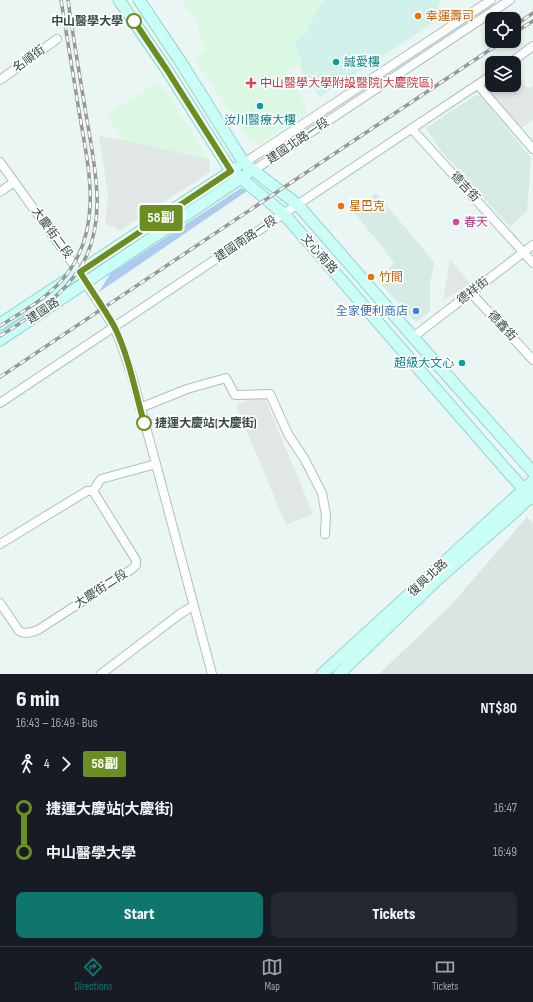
<!DOCTYPE html>
<html lang="en">
<head>
<meta charset="utf-8">
<style>
  body { margin:0; font-family:"Sofia Sans Condensed","Noto Sans TC",sans-serif; background:#242831; color:#f1f3f6; height:100vh; display:flex; flex-direction:column; font-size:15px; white-space:nowrap }
  * { box-sizing:border-box; margin:0 }
  p { font-size:13px; color:#9ea1a6 }
  .icon { flex:none; width:22px; height:22px; fill:none; stroke:currentColor; stroke-width:2; stroke-linecap:round; stroke-linejoin:round }
  .map { position:relative; height:674px; overflow:hidden }
  .details { display:flex; flex-direction:column; background:#171b24; flex:1 }
  .details>* { flex:none }
  .badge { padding:0 8px; border-radius:3px; font-size:14px; line-height:26px }
  .controls { position:absolute; left:485px; top:12px; display:grid; gap:8px }
  .controls a { display:grid; place-items:center; width:36px; height:36px; border-radius:8px; background:#171b24; box-shadow:0 2px 6px #0003; font-size:20px }
  .map>.badge { position:absolute; translate:-50% -50%; box-shadow:0 0 0 2px #fff }
  .legs { display:flex; align-items:center; gap:6px; height:44px; padding:0 16px; font-size:13px }
  .legs p { margin-inline-start:auto }
  .headline { display:flex; align-items:center; justify-content:space-between; height:68px; padding:0 16px }
  h1 { font-size:22px; font-weight:800; line-height:30px }
  .button { display:flex; gap:8px; margin-top:auto; padding:8px 16px }
  .button a { flex:1; height:46px; border-radius:8px; background:#0f766e; color:#fff; font-size:16px; font-weight:800; line-height:46px; text-align:center }
  .button a+a { background:#242831; color:#f1f3f6 }
  ul { padding:0 16px; list-style:none }
  li { display:flex; align-items:center; gap:14px; height:44px; font-size:15px }
  li i { display:grid; place-items:center; width:6px; height:100%; margin:0 5px; background:currentColor }
  li i::after { content:''; width:10px; height:10px; margin:-5px; border:3px solid; border-radius:50%; background:#171b24 }
  li p { margin-inline-start:auto }
  li:first-child i { background:linear-gradient(#0000 50%,currentColor 0) }
  li:last-child i { background:linear-gradient(currentColor 50%,#0000 0) }
  .tab-bar { display:flex; justify-content:space-around; align-items:center; height:56px; border-top:1px solid #363941; background:#171b24; font-size:11px; color:#9ea1a6 }
  .tab-bar a { display:grid; justify-items:center; gap:2px }
  .tab-bar .active { color:#0f766e }
  .map>svg:first-child { display:block }
</style>
</head>
<body>
<div class="map">
<svg width="533" height="674" viewBox="0 0 533 674">
  <rect width="100%" height="100%" fill="#e9f6f3"/>
  <!-- residential -->
  <g fill="#d6ebe6">
    <path d="M 480,95 L 531,158 L 527,211 L 510,227 L 442,152 L 426,128 L 473,97 Z"/>
    <path d="M 376,193 L 434,262 L 430,284 L 430,311 L 416,322 L 378,281 L 394,263 L 376,239 L 354,213 Z"/>
  </g>
  <!-- industrial -->
  <path fill="#dae5e2" d="M 527,517 L 533,523 L 533,674 L 379,674 L 451,605 Z"/>
  <!-- education -->
  <path fill="#d1f1eb" d="M 324,0 L 441,0 L 438,9 L 438,19 L 435,22 L 320,97 L 300,68 L 301,60 L 294,42 L 308,32 L 307,27 Z"/>
  <!-- medical -->
  <g fill="#dbf8e2">
    <path d="M 182,0 L 324,0 L 307,27 L 308,32 L 294,42 L 301,62 L 285,72 L 300,94 L 307,109 L 307,113 L 259,144 L 249,141 L 195,59 L 205,49 L 197,23 Z"/>
    <path d="M 159,82 L 191,131 L 208,159 L 123,140 L 114,126 L 107,115 Z"/>
  </g>
  <!-- green -->
  <path fill="#adcaef" d="M 241,188 L 247,191 L 99,292 L 110,274 Z"/>
  <!-- parking -->
  <g fill="#e1e7e5">
    <path d="M 514,71 L 528,89 L 533,86 L 533,119 L 519,130 L 487,90 L 494,85 L 514,85 Z"/>
    <path d="M 99,136 L 123,140 L 208,159 L 210,163 L 210,170 L 209,173 L 119,231 L 116,228 L 105,224 L 108,194 Z"/>
    <path d="M 450,260 L 468,281 L 470,285 L 443,300 Z"/>
    <path d="M 263,394 L 313,514 L 286,525 L 236,405 Z"/>
  </g>
  <g fill="none" stroke-linecap="round" stroke-linejoin="round">
    <!-- street casing -->
    <g stroke="#aac3bd" stroke-width="10">
      <g id="street">
        <path d="M 510,63 L 533,46"/>
        <path d="M 0,80 L 57,39"/>
        <path d="M 478,85 L 533,149"/>
        <path d="M 412,129 L 533,263"/>
        <path d="M 0,162 L 79,272 L 114,327 L 120,341 L 132,376 L 156,464 L 212,674"/>
        <path d="M 244,163 L 491,0"/>
        <path d="M 254,170 L 510,0"/>
        <path d="M 0,192 L 14,182"/>
        <path d="M 471,293 L 533,360"/>
        <path d="M 413,337 L 533,245"/>
        <path d="M 0,403 L 492,75"/>
        <path d="M 140,408 L 187,389 L 226,378 L 235,395 L 270,394 L 288,434 L 305,460 L 322,493 L 326,515 L 325,534"/>
        <path d="M 0,544 L 87,491 L 93,491"/>
        <path d="M 0,603 L 19,631 C 25,635 32,632 38,630 L 132,569 L 136,565 L 136,560 L 93,491 L 101,479 L 156,464"/>
        <path d="M 101,674 L 180,614 L 193,606"/>
      </g>
    </g>
    <!-- secondary casing -->
    <g stroke="#91d7cc" stroke-width="13">
      <g id="secondary">
        <path d="M 119,0 L 167,70 L 231,171 L 241,178 L 284,214 L 509,473 L 533,499"/>
        <path d="M 139,0 L 180,61 L 244,163 L 298,205 L 413,337 L 533,472"/>
        <path d="M 0,324 L 236,168"/>
        <path d="M 0,340 L 247,174"/>
        <path d="M 322,674 L 533,481"/>
        <path d="M 339,674 L 440,577 L 519,508 L 533,494"/>
      </g>
    </g>
    <!-- street -->
    <use href="#street" stroke="#fff" stroke-width="8"/>
    <!-- secondary -->
    <use href="#secondary" stroke="#cafff8" stroke-width="11"/>
    <!-- rail casing -->
    <g stroke="#989898" stroke-width="3.5">
      <g id="rail">
        <path d="M 514,26 L 533,13"/>
        <path d="M 514,33 L 533,21"/>
        <path d="M 0,326 C 23,311 50,297 67,274 C 105,224 87,162 78,105 C 72,70 67,35 61,0"/>
        <path d="M 0,336 C 30,317 61,298 80,268 C 110,220 93,160 85,108 C 79,72 73,36 68,0"/>
        <path d="M 0,377 L 503,41"/>
      </g>
    </g>
    <!-- rail -->
    <use href="#rail" stroke="#fff" stroke-width="2" stroke-dasharray="6" stroke-linecap="butt"/>
  </g>
  <g fill="none" stroke-linecap="round" stroke-linejoin="round">
    <!-- line-1 casing -->
    <g stroke="#fff" stroke-width="9">
      <path id="line-1" d="M 134,21 L 167,70 L 231,171 L 80,272 C 91,290 104,308 114,326 C 129,356 135,391 144,423"/>
    </g>
    <!-- line-1 -->
    <use href="#line-1" stroke="#6b8e23" stroke-width="6"/>
  </g>
  <!-- markers -->
  <g fill="#e8710a" stroke="#fff" stroke-width="1.5">
    <circle cx="418" cy="16" r="4"/>
    <circle cx="341" cy="206" r="4"/>
    <circle cx="371" cy="277" r="4"/>
  </g>
  <g fill="#fff" stroke="#6b8e23" stroke-width="2">
    <circle cx="134" cy="21" r="7"/>
    <circle cx="144" cy="423" r="7"/>
  </g>
  <g fill="#0f9aa8" stroke="#fff" stroke-width="1.5">
    <circle cx="336" cy="62" r="4"/>
    <circle cx="260" cy="106" r="4"/>
    <circle cx="462" cy="363" r="4"/>
  </g>
  <path fill="#e0444e" stroke="#fff" stroke-width="1.5" d="M249 77h4v4h4v4h-4v4h-4v-4h-4v-4h4z"/>
  <circle fill="#d1479c" stroke="#fff" stroke-width="1.5" cx="456" cy="222" r="4"/>
  <circle fill="#3f7fe0" stroke="#fff" stroke-width="1.5" cx="416" cy="311" r="4"/>
  <g text-anchor="middle" dominant-baseline="central" stroke-width="3.5" stroke-linejoin="round" paint-order="stroke">
    <!-- food labels -->
    <g font-size="12" fill="#c56008" stroke="#fff" text-anchor="start">
      <text x="426" y="16">幸運壽司</text>
      <text x="349" y="206">星巴克</text>
      <text x="379" y="277">竹間</text>
    </g>
    <!-- stop labels -->
    <g font-size="12" font-weight="bold" fill="#364b45" stroke="#fff" text-anchor="end">
      <text x="123" y="21">中山醫學大學</text>
      <text x="155" y="423" text-anchor="start">捷運大慶站(大慶街)</text>
    </g>
    <!-- street labels -->
    <g font-size="12" fill="#364b45" stroke="#fff">
      <text transform="translate(29 59) rotate(-36)">名順街</text>
      <text transform="translate(298 141) rotate(-34)">建國北路一段</text>
      <text transform="translate(465 187) rotate(47)">德吉街</text>
      <text transform="translate(52 233) rotate(54)">大慶街二段</text>
      <text transform="translate(246 239) rotate(-34)">建國南路一段</text>
      <text transform="translate(319 254) rotate(49)">文心南路</text>
      <text transform="translate(473 291) rotate(-38)">德祥街</text>
      <text transform="translate(43 311) rotate(-34)">建國路</text>
      <text transform="translate(502 326) rotate(47)">德鑫街</text>
      <text transform="translate(428 578) rotate(-43)">復興北路</text>
      <text transform="translate(101 589) rotate(-33)">大慶街二段</text>
    </g>
    <!-- culture labels -->
    <g font-size="12" fill="#0d838f" stroke="#fff" text-anchor="start">
      <text x="344" y="62">誠愛樓</text>
      <text x="260" y="120" text-anchor="middle">汝川醫療大樓</text>
      <text x="454" y="363" text-anchor="end">超級大文心</text>
    </g>
    <!-- health labels -->
    <g font-size="12" fill="#be3a42" stroke="#fff" text-anchor="start">
      <text x="260" y="83">中山醫學大學附設醫院(大慶院區)</text>
    </g>
    <!-- hotel labels -->
    <g font-size="12" fill="#b23c85" stroke="#fff" text-anchor="start">
      <text x="464" y="222">春天</text>
    </g>
    <!-- shop labels -->
    <g font-size="12" fill="#366cbe" stroke="#fff" text-anchor="end">
      <text x="408" y="311">全家便利商店</text>
    </g>
  </g>
</svg>
<div class="controls">
<a><svg class="icon" aria-label="locate" viewBox="0 0 24 24"><circle cx="12" cy="12" r="6"/><path d="M12 2v4M12 18v4M2 12h4M18 12h4"/></svg></a>
<a><svg class="icon" aria-label="layers" viewBox="0 0 24 24"><path d="M12 4l9 5-9 5-9-5zM3 14l9 5 9-5"/></svg></a>
</div>
<b class="badge" style="left:161px;top:218px;background:#6b8e23;color:#fff">58副</b>
</div>
<section class="details">
<div class="headline"><div><h1>6 min</h1><p>16:43 – 16:49 · Bus</p></div><b>NT$80</b></div>
<div class="legs"><svg class="icon" aria-label="walk" viewBox="0 0 24 24"><circle cx="13" cy="4" r="2"/><path d="M13 8l-2 6 4 7M11 14l-3 7M7 12l3-4h3l4 4"/></svg>4<svg class="icon" aria-label="forward" viewBox="0 0 24 24"><path d="M9 5l7 7-7 7"/></svg><b class="badge" style="background:#6b8e23;color:#fff">58副</b></div>
<ul>
<li><i style="color:#6b8e23"></i><b>捷運大慶站(大慶街)</b><p>16:47</p></li>
<li><i style="color:#6b8e23"></i><b>中山醫學大學</b><p>16:49</p></li>
</ul>
<div class="button"><a>Start</a><a>Tickets</a></div>
</section>
<nav class="tab-bar">
<a class="active"><svg class="icon" aria-label="directions" viewBox="0 0 24 24"><path d="M12 3l9 9-9 9-9-9zM9 14v-3h6M13 9l2 2-2 2"/></svg>Directions</a>
<a><svg class="icon" aria-label="map" viewBox="0 0 24 24"><path d="M3 6l6-2 6 2 6-2v14l-6 2-6-2-6 2zM9 4v14M15 6v14"/></svg>Map</a>
<a><svg class="icon" aria-label="tickets" viewBox="0 0 24 24"><path d="M3 7h18v10H3zM15 7v10"/></svg>Tickets</a>
</nav>
</body>
</html>
